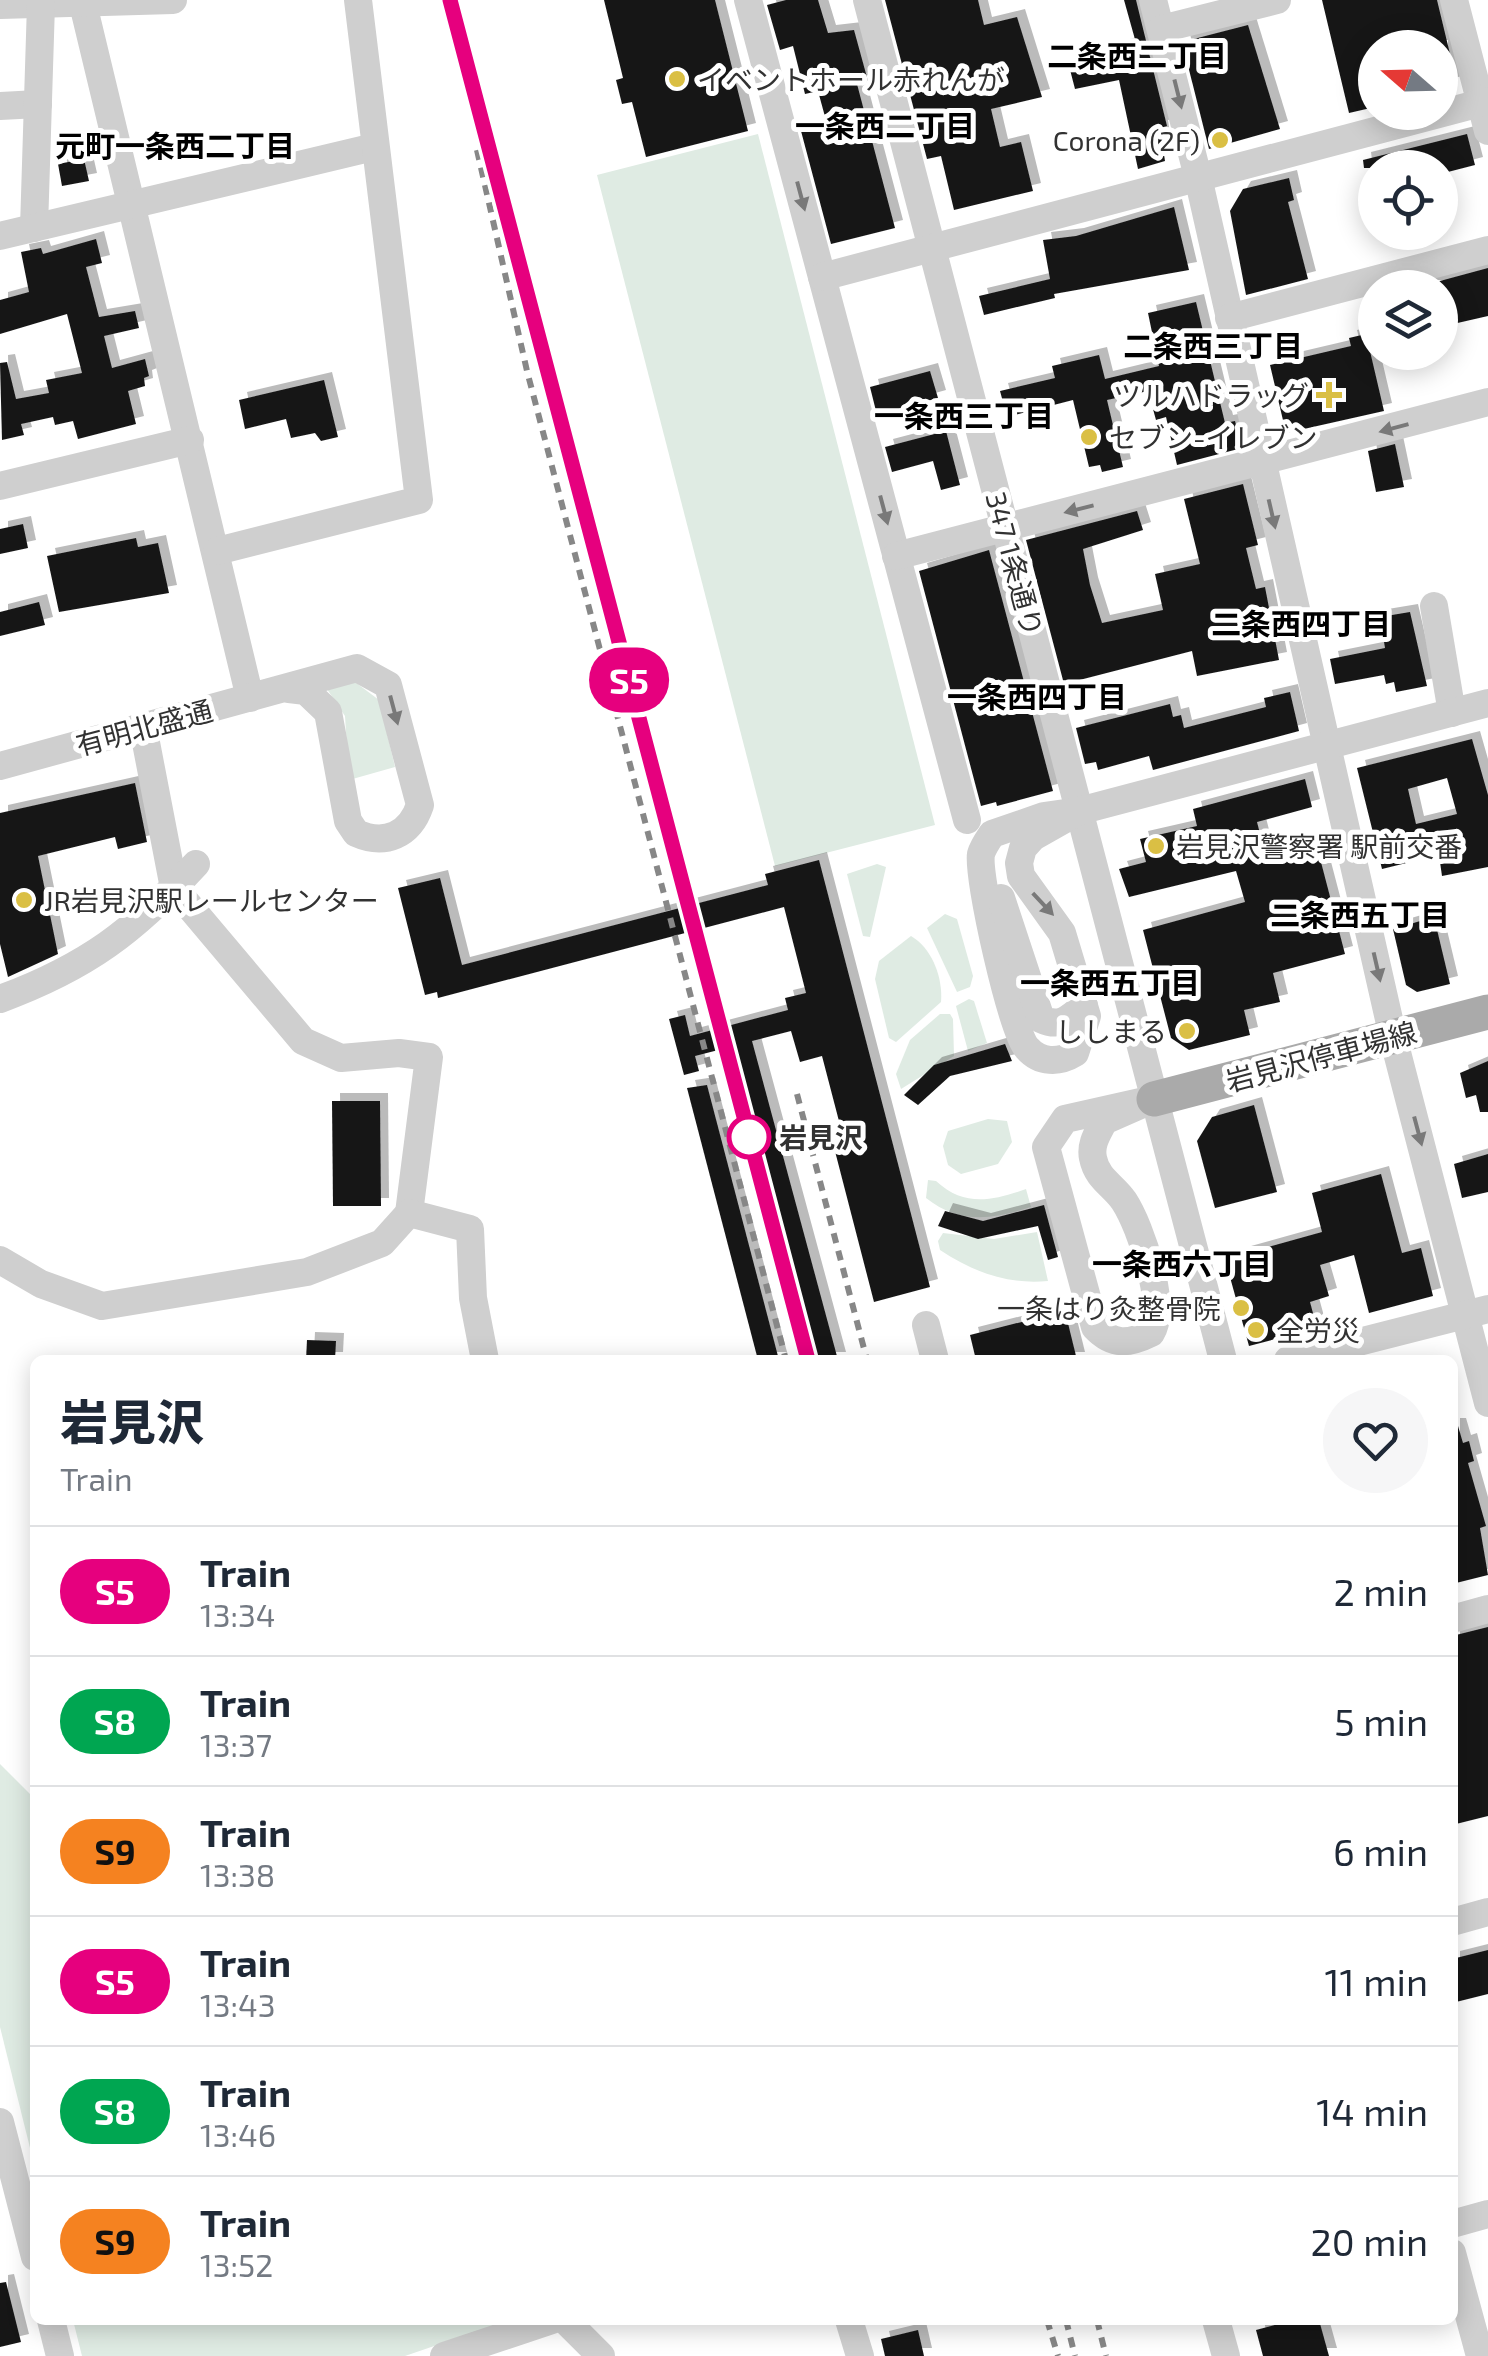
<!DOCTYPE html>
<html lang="en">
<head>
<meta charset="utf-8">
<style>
  body { margin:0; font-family:"Exo 2","Noto Sans JP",sans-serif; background:#f6f6f7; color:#1f2937; height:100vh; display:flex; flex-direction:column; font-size:38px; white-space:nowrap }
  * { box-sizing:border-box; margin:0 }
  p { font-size:32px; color:#747a83 }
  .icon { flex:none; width:55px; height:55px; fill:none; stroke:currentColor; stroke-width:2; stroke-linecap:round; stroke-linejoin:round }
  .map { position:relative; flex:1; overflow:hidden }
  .side { position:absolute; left:30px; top:1355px; width:1428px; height:970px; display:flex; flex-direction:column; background:#fff; border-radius:15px; box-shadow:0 5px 25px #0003 }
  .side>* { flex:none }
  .badge { padding:0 20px; border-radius:32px; font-size:35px; line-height:65px }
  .needle { width:65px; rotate:290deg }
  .fabs { position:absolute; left:1358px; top:30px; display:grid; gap:20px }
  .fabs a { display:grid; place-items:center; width:100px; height:100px; border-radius:50%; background:#fff; box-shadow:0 5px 25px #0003; font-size:50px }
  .map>.badge { position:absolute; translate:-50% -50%; box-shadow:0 0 0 5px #fff }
  .round { display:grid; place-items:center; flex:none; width:105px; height:105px; border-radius:52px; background:#f6f6f7 }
  .overview { display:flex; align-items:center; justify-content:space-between; height:170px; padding:0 30px }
  h1 { font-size:48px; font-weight:800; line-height:75px }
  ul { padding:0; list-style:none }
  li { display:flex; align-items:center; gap:30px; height:130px; padding:0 30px; border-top:2px solid #e0e1e3 }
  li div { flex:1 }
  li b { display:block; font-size:38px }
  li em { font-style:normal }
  li .badge { min-width:110px; font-weight:700; text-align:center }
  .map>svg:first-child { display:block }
</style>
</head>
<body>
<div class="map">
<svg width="1488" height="2356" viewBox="0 0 1488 2356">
  <defs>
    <filter id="shadow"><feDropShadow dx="8" dy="-8" stdDeviation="0" flood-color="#0004"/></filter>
  </defs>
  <rect width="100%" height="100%" fill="#fff"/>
  <!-- green -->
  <g fill="#dfebe3">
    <path d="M 758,134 L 935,825 L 775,866 L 597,175 Z"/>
    <path d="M 355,682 L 379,700 L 395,767 L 349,780 L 345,716 L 327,689 Z"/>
    <path d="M 877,864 L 886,867 L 870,937 L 863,936 L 847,874 Z"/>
    <path d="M 945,914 L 957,919 L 973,976 L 970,987 L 957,992 L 927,928 Z"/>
    <path d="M 911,936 C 933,949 943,979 941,1002 L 896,1042 L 889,1038 L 875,979 L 879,961 Z"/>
    <path d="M 969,999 L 974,1001 L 987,1043 L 968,1051 L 956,1006 Z"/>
    <path d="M 940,1014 L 950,1014 L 953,1019 L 954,1056 L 901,1089 L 896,1074 L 910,1040 Z"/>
    <path d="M 988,1119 L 1007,1121 L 1012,1142 L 998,1164 L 961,1174 L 948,1165 L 943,1146 L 948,1131 Z"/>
    <path d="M 928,1180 L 936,1181 C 964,1207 992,1201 1026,1189 L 1031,1207 C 994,1219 960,1225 926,1198 Z"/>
    <path d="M 1037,1232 L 1048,1281 C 1008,1285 973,1272 940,1250 L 938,1241 L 943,1233 L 994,1239 Z"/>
    <path d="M 0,1764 L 35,1799 L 35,2168 L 0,2027 Z"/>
    <path d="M 73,2320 L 510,2320 L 405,2356 L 82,2356 Z"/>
  </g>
  <!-- building -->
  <g fill="#191919" fill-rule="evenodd" filter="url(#shadow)">
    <path d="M 604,0 L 715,0 L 748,131 L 646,157 L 632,102 L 622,104 L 616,80 L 623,78 Z"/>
    <path d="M 786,0 L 818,0 L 828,33 L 854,30 L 868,81 L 857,84 L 895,228 L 831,244 L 801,131 L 827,124 L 818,91 L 805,94 L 793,46 L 780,50 L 767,5 Z"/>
    <path d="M 885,0 L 978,0 L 984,25 L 1017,17 L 1042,97 L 991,109 L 1000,147 L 1021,142 L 1033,191 L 954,210 L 941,156 L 927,159 Z"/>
    <path d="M 1124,0 L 1136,0 L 1167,126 L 1160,128 L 1165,161 L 1138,169 L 1119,80 L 1075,89 L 1068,62 L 1136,43 Z"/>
    <path d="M 1322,0 L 1437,0 L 1457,83 L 1440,88 L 1440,48 L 1375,48 L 1375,107 L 1349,113 Z"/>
    <path d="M 1248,25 L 1280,129 L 1209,149 L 1182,42 Z"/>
    <path d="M 1467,134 L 1475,165 L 1444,173 L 1443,168 L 1364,168 L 1363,160 Z"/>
    <path d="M 84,159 L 89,181 L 62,186 L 58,164 Z"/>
    <path d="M 1289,178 L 1294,200 L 1288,202 L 1308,279 L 1246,295 L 1230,211 L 1243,189 Z"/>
    <path d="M 1174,207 L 1189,270 L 1054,294 L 1055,298 L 984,315 L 979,296 L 1050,279 L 1043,240 L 1076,236 Z"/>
    <path d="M 96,239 L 102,263 L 86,267 L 99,317 L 135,311 L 139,328 L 104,336 L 112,368 L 145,359 L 149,376 L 144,378 L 145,386 L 128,391 L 136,424 L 78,439 L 73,421 L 55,425 L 53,417 L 21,424 L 24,435 L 2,440 L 0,363 L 7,362 L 16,399 L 49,393 L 46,380 L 82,373 L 67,314 L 0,334 L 0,300 L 29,292 L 21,252 L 41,248 L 43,254 Z"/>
    <path d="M 1488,268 L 1488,316 L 1440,327 L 1440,288 L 1414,288 Z"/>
    <path d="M 1196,302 L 1225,423 L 1235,421 L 1242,448 L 1177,465 L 1166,417 L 1156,420 L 1148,391 L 1107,400 L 1123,467 L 1102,472 L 1100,465 L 1089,467 L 1073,400 L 1007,417 L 1000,391 L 1055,378 L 1052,366 L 1099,355 L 1105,379 L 1159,366 L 1148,313 Z"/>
    <path d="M 1366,334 L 1384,411 L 1286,433 L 1270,365 L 1351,346 L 1349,338 Z"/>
    <path d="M 930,371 L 938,398 L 877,415 L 870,387 Z"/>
    <path d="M 324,380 L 338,437 L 321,441 L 315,433 L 291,438 L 286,419 L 245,429 L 239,400 Z"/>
    <path d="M 946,431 L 960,485 L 941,490 L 933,461 L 892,472 L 885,447 Z"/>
    <path d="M 1395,444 L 1404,487 L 1376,492 L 1368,451 Z"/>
    <path d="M 1243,484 L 1258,545 L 1246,548 L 1256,589 L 1265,587 L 1279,660 L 1197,676 L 1192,651 L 1064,684 L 1026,540 L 1137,511 L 1143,530 L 1083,549 L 1090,585 L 1102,623 L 1163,610 L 1155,574 L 1200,564 L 1184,499 Z"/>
    <path d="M 23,524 L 28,548 L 0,554 L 0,529 Z"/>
    <path d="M 136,538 L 138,547 L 158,543 L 169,593 L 59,612 L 47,556 Z"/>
    <path d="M 989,550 L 1053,791 L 997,806 L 996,802 L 981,806 L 919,571 Z"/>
    <path d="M 39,602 L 45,625 L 0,636 L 0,612 Z"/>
    <path d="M 1410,612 L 1427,686 L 1396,692 L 1394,682 L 1386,684 L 1384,675 L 1335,684 L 1330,659 L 1385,648 L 1380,617 Z"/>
    <path d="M 1290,692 L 1299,731 L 1153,770 L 1149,756 L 1098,770 L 1096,762 L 1085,764 L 1076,728 L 1170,704 L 1173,717 L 1181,715 L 1184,728 L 1266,707 L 1264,698 Z"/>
    <path d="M 1472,739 L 1488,795 L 1488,867 L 1442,876 L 1439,855 L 1382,869 L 1357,768 ZM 1447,778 L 1457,814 L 1416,824 L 1408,789 Z"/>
    <path d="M 1305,779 L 1312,807 L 1257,822 L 1266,857 L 1316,843 L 1345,954 L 1273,973 L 1280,1002 L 1244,1010 L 1250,1035 L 1189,1050 L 1171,1038 L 1143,930 L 1245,902 L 1236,871 L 1129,897 L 1119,869 L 1146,862 L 1140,839 L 1197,826 L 1193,809 Z"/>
    <path d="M 135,783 L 147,842 L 118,849 L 115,837 L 38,856 L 58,954 L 8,977 L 0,944 L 0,813 Z"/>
    <path d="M 819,860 L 930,1287 L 874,1302 L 829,1128 L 840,1125 L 822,1056 L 800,1062 L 791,1031 L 752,1041 L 838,1360 L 817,1360 L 734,1046 L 695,1056 L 699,1071 L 684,1075 L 669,1019 L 685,1015 L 690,1036 L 788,1010 L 785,998 L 806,993 L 784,907 L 438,998 L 437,992 L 425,995 L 398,888 L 440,878 L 462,965 L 768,885 L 765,874 Z"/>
    <path d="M 1434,917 L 1450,984 L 1417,992 L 1406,985 L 1393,929 Z"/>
    <path d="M 1005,1044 L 1012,1061 L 950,1076 L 918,1105 L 904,1095 L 934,1065 Z"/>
    <path d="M 1488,1061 L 1488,1112 L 1480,1112 L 1476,1095 L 1466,1098 L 1460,1073 Z"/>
    <path d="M 707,1085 L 779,1360 L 758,1360 L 687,1088 Z"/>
    <path d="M 332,1101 L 380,1101 L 381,1206 L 333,1206 Z"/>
    <path d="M 1254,1105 L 1277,1192 L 1215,1208 L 1197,1141 L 1212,1117 Z"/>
    <path d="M 1488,1154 L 1488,1192 L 1462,1198 L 1454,1164 Z"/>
    <path d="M 1381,1174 L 1402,1253 L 1421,1248 L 1433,1296 L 1369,1313 L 1354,1255 L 1320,1265 L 1329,1296 L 1310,1302 L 1317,1328 L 1249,1346 L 1225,1259 L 1322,1232 L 1312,1193 Z"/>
    <path d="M 1044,1205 L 1058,1257 L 1048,1260 L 1038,1226 L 978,1239 L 938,1226 L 945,1211 L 983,1221 Z"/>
    <path d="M 1065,1311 L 1077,1360 L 976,1360 L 970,1335 Z"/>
    <path d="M 307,1340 L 336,1341 L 335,1360 L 306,1360 Z"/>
    <path d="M 1452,1426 L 1458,1426 L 1463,1443 L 1469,1441 L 1474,1461 L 1468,1463 L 1486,1526 L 1480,1528 L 1488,1575 L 1452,1584 Z"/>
    <path d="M 1488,1627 L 1488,1816 L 1452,1825 L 1452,1636 Z"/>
    <path d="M 1488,1950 L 1488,1994 L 1452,2003 L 1452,1959 Z"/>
    <path d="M 6,2282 L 21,2342 L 0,2347 L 0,2283 Z"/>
    <path d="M 1293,2320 L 1319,2320 L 1329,2356 L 1263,2356 L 1256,2330 Z"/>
    <path d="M 918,2330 L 924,2356 L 885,2356 L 881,2339 Z"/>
  </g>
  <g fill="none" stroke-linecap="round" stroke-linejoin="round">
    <!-- minor -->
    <g stroke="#cfcfcf" stroke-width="28">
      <path d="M 82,0 L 250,698"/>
      <path d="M 748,0 L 967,820"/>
      <path d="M 867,0 L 1223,1360"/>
      <path d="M 1153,0 L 1198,177 L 1393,1037 L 1488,1403"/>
      <path d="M 1454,0 L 1488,131"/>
      <path d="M 0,5 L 173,0"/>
      <path d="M 1161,29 L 1277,0"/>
      <path d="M 0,106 L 38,104"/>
      <path d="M 34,228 L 41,4"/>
      <path d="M 0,236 L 374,147"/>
      <path d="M 822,277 L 1488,101"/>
      <path d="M 1229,318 L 1488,250"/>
      <path d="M 0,486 L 190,440"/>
      <path d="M 217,551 L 419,500 L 358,0"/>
      <path d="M 896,556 L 1488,402"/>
      <path d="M 1434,606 L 1452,713"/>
      <path d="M 143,727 L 174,888 L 303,1041 L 341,1058 L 399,1053 L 429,1057 L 409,1213"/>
      <path d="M 0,766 L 357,668 L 388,685 L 420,805 C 410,835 385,846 356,833 L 348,821 L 328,712 L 306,691 L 289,689"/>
      <path d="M 1079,811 L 1033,837 L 1023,848 L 1019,863 L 1021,876 L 1062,933 L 1087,1016 L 1075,1053 C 1059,1063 1040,1063 1027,1048 C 1012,1032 977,877 981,854 C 983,847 988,840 992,834 L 1044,816 L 1079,811 L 1488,703"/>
      <path d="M 1001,898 L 1041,1019 C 1060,1028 1069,1019 1084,1006"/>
      <path d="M 0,999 C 87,967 134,931 196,864"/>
      <path d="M 1154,1099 L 1104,1121 C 1098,1133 1090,1144 1093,1158 C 1097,1179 1113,1185 1124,1201 C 1141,1227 1168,1307 1151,1333 C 1129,1344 1113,1346 1095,1327 L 1046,1147 L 1065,1119 Z"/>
      <path d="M 0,1260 L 41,1284 L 102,1306 L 307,1272 L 382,1243 L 409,1213 L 470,1229 L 473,1298 L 485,1360"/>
      <path d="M 926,1325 L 935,1360"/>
      <path d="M 1288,1360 L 1488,1309"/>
      <path d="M 1452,1619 L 1488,1609"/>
      <path d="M 1452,1922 L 1488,1912"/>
      <path d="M 0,2122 L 35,2257"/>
      <path d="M 1452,2224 L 1488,2214"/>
      <path d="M 1452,2253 L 1480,2356"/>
      <path d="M 51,2320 L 60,2356"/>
      <path d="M 565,2320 L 601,2356"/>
      <path d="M 849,2320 L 860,2356"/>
      <path d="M 1216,2320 L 1226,2356"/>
      <path d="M 444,2356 L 552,2320"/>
    </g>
    <!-- major -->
    <path stroke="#aaa" stroke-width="35" d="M 1154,1099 L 1488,1012"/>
    <!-- rail -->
    <g stroke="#878787" stroke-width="6" stroke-dasharray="10 8" stroke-linecap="butt">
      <path d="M 450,0 L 808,1360"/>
      <path d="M 477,150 L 527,371 L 786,1360"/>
      <path d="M 797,1094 L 867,1360"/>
      <path d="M 1047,2320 L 1058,2356"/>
      <path d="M 1066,2320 L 1075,2356"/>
      <path d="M 1097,2320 L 1106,2356"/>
    </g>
  </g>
  <!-- one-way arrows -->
  <defs><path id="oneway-solid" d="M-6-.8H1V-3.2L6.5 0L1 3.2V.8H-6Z" transform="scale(2.5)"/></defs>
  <g fill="#797979">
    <use href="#oneway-solid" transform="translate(1178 94) rotate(76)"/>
    <use href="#oneway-solid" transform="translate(801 196) rotate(75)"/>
    <use href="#oneway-solid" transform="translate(1394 428) rotate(165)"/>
    <use href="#oneway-solid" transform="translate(1079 509) rotate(166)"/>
    <use href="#oneway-solid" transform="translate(884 510) rotate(75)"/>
    <use href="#oneway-solid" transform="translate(1272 514) rotate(77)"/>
    <use href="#oneway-solid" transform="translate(394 710) rotate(75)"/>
    <use href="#oneway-solid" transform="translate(1043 904) rotate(47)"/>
    <use href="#oneway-solid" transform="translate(1377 967) rotate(77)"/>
    <use href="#oneway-solid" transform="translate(1418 1131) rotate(75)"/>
  </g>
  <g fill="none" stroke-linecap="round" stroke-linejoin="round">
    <!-- line casing -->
    <g stroke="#fff" stroke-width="22">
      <path id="line" d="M 450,0 L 808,1360"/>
    </g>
    <!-- line -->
    <use href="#line" stroke="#e6007e" stroke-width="15"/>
  </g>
  <!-- markers -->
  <g fill="#dabf44" stroke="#fff" stroke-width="4">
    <circle cx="677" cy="79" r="10"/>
    <circle cx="1220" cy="140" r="10"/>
    <path d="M1324 380h10v10h10v10h-10v10h-10v-10h-10v-10h10z"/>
    <circle cx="1089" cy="437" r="10"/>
    <circle cx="1156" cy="846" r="10"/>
    <circle cx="24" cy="900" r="10"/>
    <circle cx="1187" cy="1031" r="10"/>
    <circle cx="1241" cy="1308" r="10"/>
    <circle cx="1256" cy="1330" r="10"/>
  </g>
  <circle fill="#fff" stroke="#e6007e" stroke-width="5" cx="749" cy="1137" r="20"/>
  <g text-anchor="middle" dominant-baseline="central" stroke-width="10" stroke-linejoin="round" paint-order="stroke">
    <!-- poi labels -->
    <g font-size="28" fill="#323232" stroke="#fff" text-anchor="start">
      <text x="697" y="79">イベントホール赤れんが</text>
      <text x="1200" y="140" text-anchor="end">Corona (2F)</text>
      <text x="1309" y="395" text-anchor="end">ツルハドラッグ</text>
      <text x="1109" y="437">セブン-イレブン</text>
      <text x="1176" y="846">岩見沢警察署 駅前交番</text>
      <text x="44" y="900">JR岩見沢駅レールセンター</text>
      <text x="1167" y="1031" text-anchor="end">ししまる</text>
      <text x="1221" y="1308" text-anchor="end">一条はり灸整骨院</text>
      <text x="1276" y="1330">全労災</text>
    </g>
    <!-- street labels -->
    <g font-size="28" fill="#323232" stroke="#fff">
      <text transform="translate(1015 564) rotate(75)">347 1条通り</text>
      <text transform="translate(144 727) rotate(-15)">有明北盛通</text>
      <text transform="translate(1321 1056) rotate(-15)">岩見沢停車場線</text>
    </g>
    <!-- stop labels -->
    <g font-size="28" font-weight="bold" fill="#323232" stroke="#fff" text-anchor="start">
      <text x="779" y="1137">岩見沢</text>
    </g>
    <!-- neighbourhood labels -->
    <g font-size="30" font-weight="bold" fill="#000" stroke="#fff">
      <text x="1137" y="55">二条西二丁目</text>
      <text x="885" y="125">一条西二丁目</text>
      <text x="175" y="145">元町一条西二丁目</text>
      <text x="1213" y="345">二条西三丁目</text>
      <text x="964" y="415">一条西三丁目</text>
      <text x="1301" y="623">二条西四丁目</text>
      <text x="1037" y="696">一条西四丁目</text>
      <text x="1360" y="914">二条西五丁目</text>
      <text x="1110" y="982">一条西五丁目</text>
      <text x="1182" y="1263">一条西六丁目</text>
    </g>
  </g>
</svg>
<div class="fabs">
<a><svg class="needle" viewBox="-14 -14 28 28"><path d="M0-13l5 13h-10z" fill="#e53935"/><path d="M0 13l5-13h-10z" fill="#747a83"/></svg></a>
<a><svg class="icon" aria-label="locate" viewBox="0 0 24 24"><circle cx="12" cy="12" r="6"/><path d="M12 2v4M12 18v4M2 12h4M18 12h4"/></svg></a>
<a><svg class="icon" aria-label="layers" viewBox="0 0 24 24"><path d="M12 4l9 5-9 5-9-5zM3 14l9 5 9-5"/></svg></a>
</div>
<b class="badge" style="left:629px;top:680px;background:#e6007e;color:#fff">S5</b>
<section class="side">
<div class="overview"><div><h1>岩見沢</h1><p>Train</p></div><a class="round"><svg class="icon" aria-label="heart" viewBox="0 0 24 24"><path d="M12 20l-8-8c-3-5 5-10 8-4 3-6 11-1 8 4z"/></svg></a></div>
<ul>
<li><span class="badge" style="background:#e6007e;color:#fff">S5</span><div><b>Train</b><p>13:34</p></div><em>2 min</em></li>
<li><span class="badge" style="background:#00a651;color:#fff">S8</span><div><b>Train</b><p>13:37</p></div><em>5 min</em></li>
<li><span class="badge" style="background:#f58220;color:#111">S9</span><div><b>Train</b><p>13:38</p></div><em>6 min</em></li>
<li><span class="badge" style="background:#e6007e;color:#fff">S5</span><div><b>Train</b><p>13:43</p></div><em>11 min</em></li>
<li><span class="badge" style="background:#00a651;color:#fff">S8</span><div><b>Train</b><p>13:46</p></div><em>14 min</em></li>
<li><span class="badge" style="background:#f58220;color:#111">S9</span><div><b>Train</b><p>13:52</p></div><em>20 min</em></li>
</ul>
</section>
</div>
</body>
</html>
